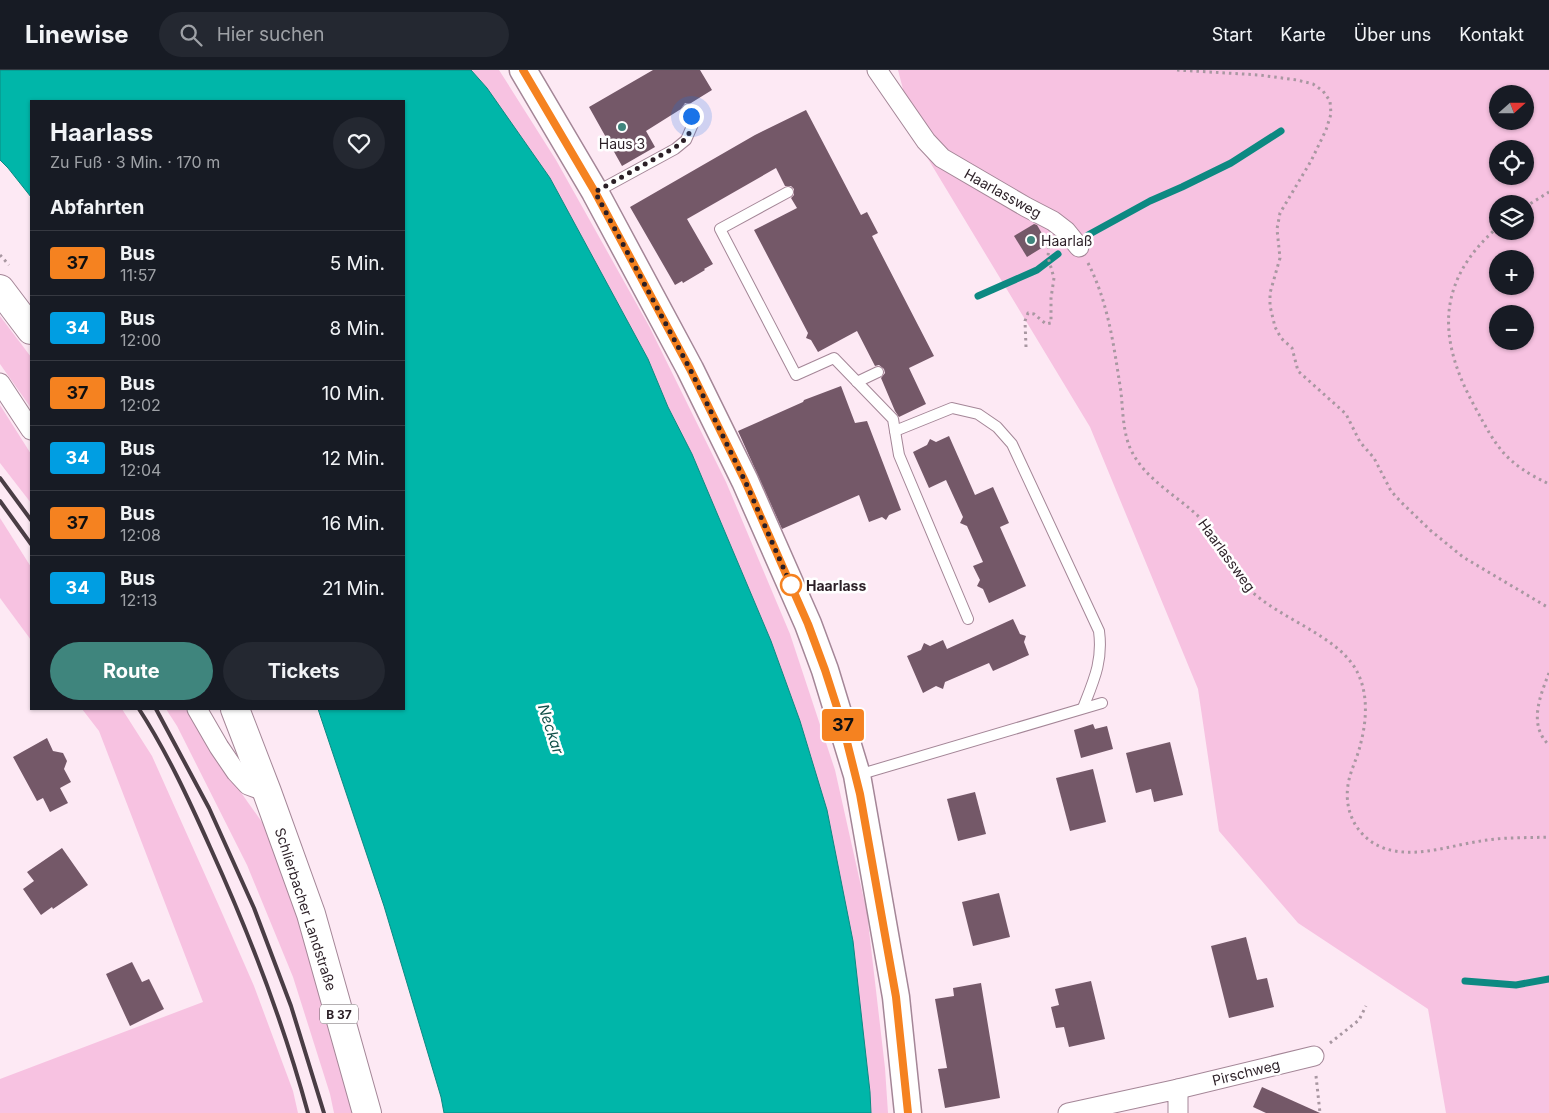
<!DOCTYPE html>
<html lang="de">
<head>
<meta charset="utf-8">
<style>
  body { margin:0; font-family:Inter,sans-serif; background:#242831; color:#f1f3f6; height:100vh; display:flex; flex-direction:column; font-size:19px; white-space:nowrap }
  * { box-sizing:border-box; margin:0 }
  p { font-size:16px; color:#9ea1a6 }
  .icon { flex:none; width:28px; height:28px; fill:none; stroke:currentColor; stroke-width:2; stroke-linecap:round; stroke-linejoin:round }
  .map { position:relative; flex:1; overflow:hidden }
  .sheet { position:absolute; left:30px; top:30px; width:375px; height:610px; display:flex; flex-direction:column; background:#171b24; border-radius:0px; box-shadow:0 1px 4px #0004 }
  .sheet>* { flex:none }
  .badge { padding:0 10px; border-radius:4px; font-size:18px; line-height:32px }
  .needle { width:32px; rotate:69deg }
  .controls { position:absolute; left:1489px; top:15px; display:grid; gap:10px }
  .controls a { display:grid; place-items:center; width:45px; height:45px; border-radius:50%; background:#171b24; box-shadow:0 1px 4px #0004; font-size:25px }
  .you { position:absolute; width:25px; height:25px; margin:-12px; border:4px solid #fff; border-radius:50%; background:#1a73e8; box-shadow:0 0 0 8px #1a73e833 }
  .map>.badge { position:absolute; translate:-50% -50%; box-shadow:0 0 0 2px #fff }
  h2 { padding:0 20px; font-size:19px; line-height:45px }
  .round { display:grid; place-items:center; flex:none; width:52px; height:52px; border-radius:26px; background:#242831 }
  .overview { display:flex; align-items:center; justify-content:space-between; height:85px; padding:0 20px }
  h1 { font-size:24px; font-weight:700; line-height:38px }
  .action { display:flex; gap:10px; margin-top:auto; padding:10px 20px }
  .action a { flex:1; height:58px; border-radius:30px; background:#3f857d; color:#fff; font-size:20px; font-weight:700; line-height:58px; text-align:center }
  .action a+a { background:#242831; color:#f1f3f6 }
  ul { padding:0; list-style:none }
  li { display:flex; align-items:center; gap:15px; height:65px; padding:0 20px; border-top:1px solid #363941 }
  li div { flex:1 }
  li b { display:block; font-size:19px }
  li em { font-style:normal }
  li .badge { min-width:55px; font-weight:700; text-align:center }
  header { display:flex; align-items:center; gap:30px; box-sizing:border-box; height:70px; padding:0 25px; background:#171b24; border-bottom:1px solid #363941 }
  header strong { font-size:24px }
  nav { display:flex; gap:28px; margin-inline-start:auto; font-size:18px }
  .search { width:350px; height:45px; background:#242831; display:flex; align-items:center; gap:12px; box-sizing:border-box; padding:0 18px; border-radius:28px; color:#9ea1a6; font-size:19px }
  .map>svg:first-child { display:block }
</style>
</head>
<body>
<header>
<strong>Linewise</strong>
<div class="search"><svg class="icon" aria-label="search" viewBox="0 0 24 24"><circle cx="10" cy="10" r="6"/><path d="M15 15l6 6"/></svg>Hier suchen</div>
<nav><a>Start</a><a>Karte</a><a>Über uns</a><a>Kontakt</a></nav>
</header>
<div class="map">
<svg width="1549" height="1043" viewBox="0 0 1549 1043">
  <rect width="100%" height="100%" fill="#fde9f4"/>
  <!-- green -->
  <g fill="#f7c2e1" fill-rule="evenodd">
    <path d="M 471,0 L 499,0 L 556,90 L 649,256 L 726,412 L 790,564 L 835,700 L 867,843 L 885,998 L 888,1043 L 871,1043 L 870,1022 L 827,740 L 800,651 L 771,571 L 692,384 L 668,337 L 648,289 L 550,108 L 487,18 Z"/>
    <path d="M 898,0 L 1549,0 L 1549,1043 L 1446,1043 L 1428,939 L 1298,853 L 1219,761 L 1198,619 L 1090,357 L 916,69 ZM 1498,24 L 1525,24 L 1525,51 L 1498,51 ZM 1498,79 L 1525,79 L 1525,106 L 1498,106 ZM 1498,134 L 1525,134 L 1525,161 L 1498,161 ZM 1498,189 L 1525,189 L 1525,216 L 1498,216 ZM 1498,244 L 1525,244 L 1525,271 L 1498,271 Z"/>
    <path d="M 0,246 L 31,287 L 31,338 L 0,294 Z"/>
    <path d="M 0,335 L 31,384 L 31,433 L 0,393 Z"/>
    <path d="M 0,448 L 31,497 L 31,570 L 0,528 Z"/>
    <path d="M 82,639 L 122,639 L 152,686 L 219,836 L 254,916 L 293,1021 L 298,1043 L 0,1043 L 0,1009 L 203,932 L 99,661 Z"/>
    <path d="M 166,639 L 187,639 L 218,690 L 264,755 L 290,824 L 324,926 L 353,1043 L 334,1043 L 330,1024 L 293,907 L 247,795 L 177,656 Z"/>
  </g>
  <!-- water -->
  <path fill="#00b6a9" stroke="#0d8982" d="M 0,0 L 471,0 L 487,18 L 550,108 L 648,289 L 668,337 L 692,384 L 771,571 L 800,651 L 827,740 L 853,871 L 870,1022 L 871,1043 L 444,1043 L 441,1027 L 384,836 L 318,639 L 404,639 L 404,31 L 31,31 L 31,127 L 8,98 L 0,90 Z"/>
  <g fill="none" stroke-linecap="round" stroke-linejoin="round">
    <!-- stream -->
    <g stroke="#0d8982" stroke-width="7">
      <path d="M 1088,165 L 1150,131 L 1182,117 L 1231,93 L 1281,61"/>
      <path d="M 978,226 L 1037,200 L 1058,184"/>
      <path d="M 1465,911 L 1516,915 L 1549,909"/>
    </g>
  </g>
  <!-- building -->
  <g fill="#745868">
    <path d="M 653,0 L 700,0 L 712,20 L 691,33 L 685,33 L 681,39 L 646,61 L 655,77 L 622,96 L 589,37 Z"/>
    <path d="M 806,40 L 861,145 L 867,142 L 878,163 L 872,166 L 934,286 L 909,298 L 926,334 L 899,347 L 895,341 L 881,308 L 885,303 L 884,299 L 879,295 L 875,296 L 857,261 L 818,282 L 811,270 L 806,268 L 808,263 L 754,160 L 797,138 L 791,128 L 794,125 L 794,119 L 791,116 L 785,116 L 776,98 L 687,149 L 713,194 L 704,199 L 705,200 L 683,213 L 682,211 L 675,215 L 630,137 L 755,65 Z"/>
    <path d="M 1034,154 L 1037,155 L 1048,174 L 1027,187 L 1014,166 Z"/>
    <path d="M 841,316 L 855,353 L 867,351 L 901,440 L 889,445 L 886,450 L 882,447 L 869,452 L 859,425 L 782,459 L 738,361 L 803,332 L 804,330 Z"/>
    <path d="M 949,366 L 975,425 L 993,417 L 1009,453 L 1000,457 L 1026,516 L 989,533 L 983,519 L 977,516 L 980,510 L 973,496 L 983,492 L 967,456 L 960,453 L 963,447 L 946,410 L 929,418 L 913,382 L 927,375 L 930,369 L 936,372 Z"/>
    <path d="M 1013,549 L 1020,564 L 1026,566 L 1024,572 L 1029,585 L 993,601 L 989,593 L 945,612 L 943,619 L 936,616 L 923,623 L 907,586 L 921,580 L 924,573 L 930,576 L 943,570 L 947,579 Z"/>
    <path d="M 1093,654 L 1095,659 L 1107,656 L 1113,679 L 1081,688 L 1074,660 Z"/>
    <path d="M 47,668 L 53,681 L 63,683 L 67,691 L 64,699 L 71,712 L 60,718 L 68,733 L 50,742 L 43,728 L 37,731 L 13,687 Z"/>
    <path d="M 1170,672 L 1183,725 L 1154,732 L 1151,719 L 1136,723 L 1126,683 Z"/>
    <path d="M 1093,699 L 1106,752 L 1070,761 L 1056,708 Z"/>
    <path d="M 975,722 L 986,764 L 958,771 L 947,729 Z"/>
    <path d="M 62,778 L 88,815 L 53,839 L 52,837 L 41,845 L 23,819 L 34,811 L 27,802 Z"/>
    <path d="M 999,823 L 1010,867 L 973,876 L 962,832 Z"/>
    <path d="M 1246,867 L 1257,910 L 1267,908 L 1274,937 L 1229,948 L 1211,876 Z"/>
    <path d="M 132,892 L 142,912 L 149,909 L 164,939 L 130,956 L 106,904 Z"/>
    <path d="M 1091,911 L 1105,969 L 1069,977 L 1064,957 L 1056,958 L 1051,937 L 1059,935 L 1055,919 Z"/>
    <path d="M 981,913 L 1000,1028 L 945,1038 L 938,999 L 947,998 L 935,929 L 954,926 L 953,918 Z"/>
    <path d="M 1262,1017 L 1320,1043 L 1266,1043 L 1253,1037 Z"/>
  </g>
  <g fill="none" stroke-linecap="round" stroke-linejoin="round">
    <!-- lane casing -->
    <g stroke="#a48697" stroke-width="12">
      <g id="lane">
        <path d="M 596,122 L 675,79 L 686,70 L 693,54 L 688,39"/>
        <path d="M 788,122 L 720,159 L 796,305 L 834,288 L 893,349 L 899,385 L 968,549"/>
        <path d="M 857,312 L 878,302"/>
        <path d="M 895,361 L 952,338 L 978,344 L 997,357 L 1012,374 L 1099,561 C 1103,591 1094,610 1083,638"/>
        <path d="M 858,705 L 1102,633"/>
      </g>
    </g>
    <!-- street casing -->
    <g stroke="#a48697" stroke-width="21">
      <g id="street">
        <path d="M 877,0 L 926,71 L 942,88 L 1026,137 L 1053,151 L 1066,161 L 1079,177"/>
        <path d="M 0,313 L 31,360"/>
        <path d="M 197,639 L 219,677 L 236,702 L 248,715 L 267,722"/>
        <path d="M 1178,1019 L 1314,986"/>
        <path d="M 1068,1043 L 1178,1019 L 1178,1043"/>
      </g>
    </g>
    <!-- secondary casing -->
    <g stroke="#a48697" stroke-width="29">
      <path id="secondary" d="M 523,0 L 595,122 L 690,299 L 745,411 L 808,554 L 825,600 L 857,705 L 896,927 L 908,1043"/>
    </g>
    <!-- primary casing -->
    <g stroke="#a48697" stroke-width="30">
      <g id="primary">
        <path d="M 0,219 L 31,260"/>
        <path d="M 235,639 L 267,722 L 311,844 L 367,1043"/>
      </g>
    </g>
    <!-- path -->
    <g stroke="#a897a1" stroke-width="3" stroke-dasharray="2.5 4" stroke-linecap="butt">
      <path d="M 1177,0 L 1259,5 L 1297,10 L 1313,14 L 1323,21 L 1330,31 L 1331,44 L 1326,60 L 1311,91 L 1280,143 L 1277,159 L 1280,188 L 1270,223 L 1270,236 L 1275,257 L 1281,268 L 1292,278 L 1298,301 L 1346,344 L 1360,372 L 1374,388 L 1391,421 L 1401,432 L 1430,460 L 1463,487 L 1549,538"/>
      <path d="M 1525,137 L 1549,122"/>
      <path d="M 1498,157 C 1436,211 1437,269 1475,337 C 1497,378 1505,393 1549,414"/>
      <path d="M 0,185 L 9,195"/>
      <path d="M 1088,193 C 1109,234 1114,278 1121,322 C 1123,342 1123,365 1132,382 C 1147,411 1178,426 1200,448 C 1216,469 1232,503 1250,520 C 1279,548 1335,565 1355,598 C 1369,621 1367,651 1360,676 C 1357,689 1350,701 1348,715 C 1343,747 1363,776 1395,781 C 1423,786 1453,775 1481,771 C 1503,767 1527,768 1549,767"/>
      <path d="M 1026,277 L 1025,251 L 1028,243 L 1034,244 L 1046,254 L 1051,253 L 1051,228 L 1054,208 L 1048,187 L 1049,174"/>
      <path d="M 1549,603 C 1540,626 1528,655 1549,675"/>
      <path d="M 1330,973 L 1359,950 L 1366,936"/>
      <path d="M 1316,1006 L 1320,1043"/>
    </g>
    <!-- lane -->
    <use href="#lane" stroke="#fff" stroke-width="10"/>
    <!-- street -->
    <use href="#street" stroke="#fff" stroke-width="19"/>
    <!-- secondary -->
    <use href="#secondary" stroke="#fff" stroke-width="26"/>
    <!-- primary -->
    <use href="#primary" stroke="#fff" stroke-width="28"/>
    <!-- rail -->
    <g stroke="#4a3d45" stroke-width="4">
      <path d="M 0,408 L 31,450"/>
      <path d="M 0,431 L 31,474"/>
      <path d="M 139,639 C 167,682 189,730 210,777 C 249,863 283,951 308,1043"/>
      <path d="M 156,639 L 209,738 L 254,838 L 291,936 L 324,1043"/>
    </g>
  </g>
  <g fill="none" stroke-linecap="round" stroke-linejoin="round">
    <!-- line casing -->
    <g stroke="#fff" stroke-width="11">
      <path id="line" d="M 523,0 L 595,122 L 690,299 L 745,411 L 808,554 L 825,600 L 843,656 L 860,724 L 896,927 L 908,1043"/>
    </g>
    <!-- line -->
    <use href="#line" stroke="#f58220" stroke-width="8"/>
    <!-- walk -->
    <path stroke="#2b1f26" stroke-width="5" stroke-dasharray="0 9" d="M 691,46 C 694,62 686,70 674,78 L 595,122 L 690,299 L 745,411 L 791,515"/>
  </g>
  <!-- markers -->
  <g fill="#3f857d" stroke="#fff" stroke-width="2">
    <circle cx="622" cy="57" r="5"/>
    <circle cx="1031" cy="170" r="5"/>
  </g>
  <circle fill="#fff" stroke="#f58220" stroke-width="2.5" cx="791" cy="515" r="10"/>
  <g text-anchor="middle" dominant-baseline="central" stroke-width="5" stroke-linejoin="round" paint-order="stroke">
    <!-- shield labels -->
    <rect fill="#fff" stroke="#6b6267" stroke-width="1" x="320" y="934.5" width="38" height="19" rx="4"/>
    <g font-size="12" font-weight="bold" fill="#2b1f26">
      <text x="339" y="944">B 37</text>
    </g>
    <!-- poi labels -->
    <g font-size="14" fill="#2b1f26" stroke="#fff">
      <text x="622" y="73">Haus 3</text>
      <text x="1041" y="170" text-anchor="start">Haarlaß</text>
    </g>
    <!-- street labels -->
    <g font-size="14" fill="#2b1f26" stroke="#fff">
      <text transform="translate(1003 123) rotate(29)">Haarlassweg</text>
      <text transform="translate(1227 485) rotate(54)">Haarlassweg</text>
      <text transform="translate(306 839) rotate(72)">Schlierbacher Landstraße</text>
      <text transform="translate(1246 1002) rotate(-14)">Pirschweg</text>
    </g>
    <!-- stop labels -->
    <g font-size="14" font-weight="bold" fill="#2b1f26" stroke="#fff" text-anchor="start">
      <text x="806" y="515">Haarlass</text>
    </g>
    <!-- water labels -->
    <g font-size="15" font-style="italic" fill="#12504a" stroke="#fff">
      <text transform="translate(551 659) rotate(72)">Neckar</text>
    </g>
  </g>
</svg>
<div class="controls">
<a><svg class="needle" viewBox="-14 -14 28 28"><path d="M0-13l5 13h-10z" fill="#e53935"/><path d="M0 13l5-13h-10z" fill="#9ea1a6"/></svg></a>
<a><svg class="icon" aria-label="locate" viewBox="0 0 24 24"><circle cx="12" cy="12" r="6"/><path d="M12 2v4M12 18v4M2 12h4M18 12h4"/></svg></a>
<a><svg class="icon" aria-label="layers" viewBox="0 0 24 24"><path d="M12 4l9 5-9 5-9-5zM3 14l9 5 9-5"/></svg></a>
<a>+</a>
<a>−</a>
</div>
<div class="you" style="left:691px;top:46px"></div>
<b class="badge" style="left:843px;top:655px;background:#f58220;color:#111">37</b>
<section class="sheet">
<div class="overview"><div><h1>Haarlass</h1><p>Zu Fuß · 3 Min. · 170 m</p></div><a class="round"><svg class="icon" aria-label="heart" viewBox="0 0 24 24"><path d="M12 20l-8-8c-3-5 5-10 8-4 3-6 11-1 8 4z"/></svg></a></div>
<h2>Abfahrten</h2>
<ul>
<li><span class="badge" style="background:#f58220;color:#111">37</span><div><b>Bus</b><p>11:57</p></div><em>5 Min.</em></li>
<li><span class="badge" style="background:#009ee2;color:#fff">34</span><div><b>Bus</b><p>12:00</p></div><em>8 Min.</em></li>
<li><span class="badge" style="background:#f58220;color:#111">37</span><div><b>Bus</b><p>12:02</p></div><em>10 Min.</em></li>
<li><span class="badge" style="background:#009ee2;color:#fff">34</span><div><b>Bus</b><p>12:04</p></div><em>12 Min.</em></li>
<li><span class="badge" style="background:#f58220;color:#111">37</span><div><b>Bus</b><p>12:08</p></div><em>16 Min.</em></li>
<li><span class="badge" style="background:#009ee2;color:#fff">34</span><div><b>Bus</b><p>12:13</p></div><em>21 Min.</em></li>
</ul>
<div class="action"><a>Route</a><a>Tickets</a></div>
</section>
</div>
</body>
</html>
